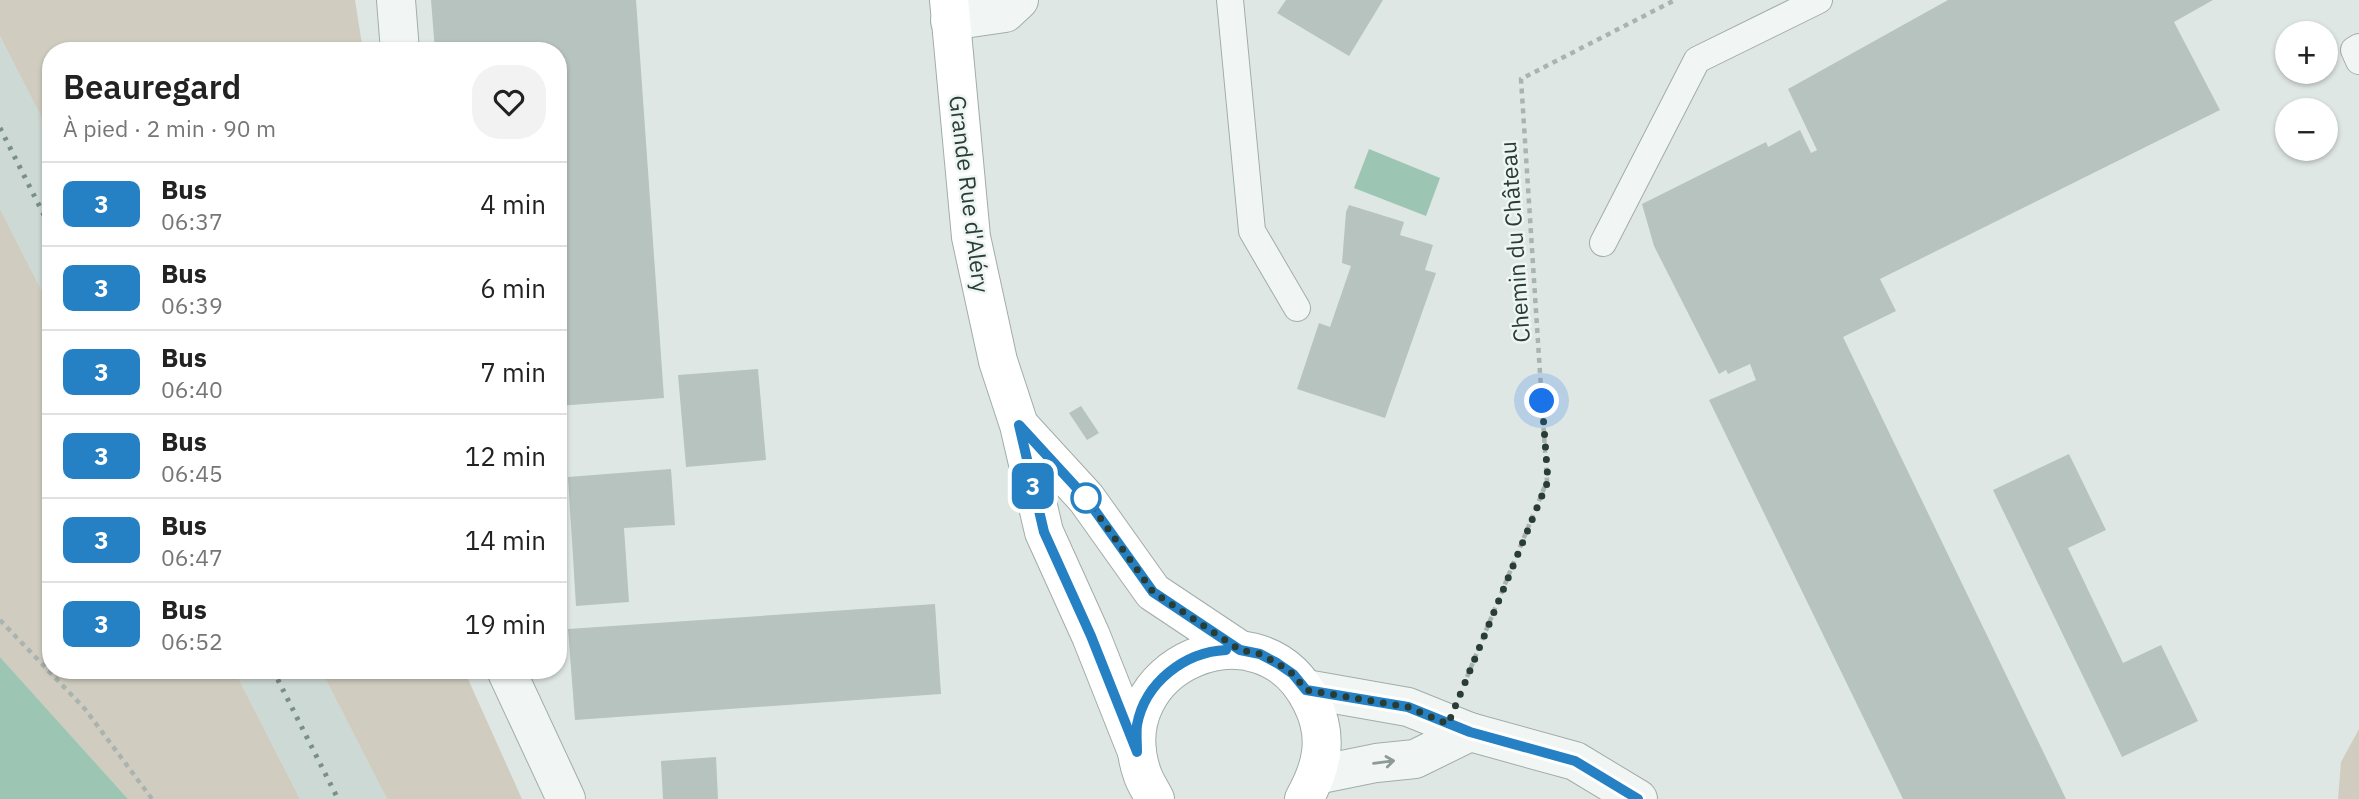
<!DOCTYPE html>
<html lang="fr">
<head>
<meta charset="utf-8">
<style>
  body { margin:0; font-family:"IBM Plex Sans",sans-serif; background:#f2f2f2; color:#222; height:100vh; display:flex; flex-direction:column; font-size:26px; white-space:nowrap }
  * { box-sizing:border-box; margin:0 }
  p { font-size:23px; color:#767676 }
  .icon { flex:none; width:38px; height:38px; fill:none; stroke:currentColor; stroke-width:2; stroke-linecap:round; stroke-linejoin:round }
  .map { position:relative; flex:1; overflow:hidden }
  .sheet { position:absolute; left:42px; top:42px; width:525px; height:637px; display:flex; flex-direction:column; background:#fff; border-radius:28px; box-shadow:0 2px 5px #0004 }
  .sheet>* { flex:none }
  .badge { padding:0 14px; border-radius:10px; font-size:24px; line-height:46px }
  .controls { position:absolute; left:2275px; top:21px; display:grid; gap:14px }
  .controls a { display:grid; place-items:center; width:63px; height:63px; border-radius:50%; background:#fff; box-shadow:0 2px 5px #0004; font-size:35px }
  .you { position:absolute; width:35px; height:35px; margin:-18px; border:5px solid #fff; border-radius:50%; background:#1a73e8; box-shadow:0 0 0 10px #1a73e833 }
  .map>.badge { position:absolute; translate:-50% -50%; box-shadow:0 0 0 4px #fff }
  .round { display:grid; place-items:center; flex:none; width:74px; height:74px; border-radius:28px; background:#f2f2f2 }
  .summary { display:flex; align-items:center; justify-content:space-between; height:119px; padding:0 21px }
  h1 { font-size:33px; font-weight:600; line-height:52px }
  ul { padding:0; list-style:none }
  li { display:flex; align-items:center; gap:21px; height:84px; padding:0 21px; border-top:2px solid #e0e0e0 }
  li div { flex:1 }
  li b { display:block; font-size:26px }
  li em { font-style:normal }
  li .badge { min-width:77px; font-weight:700; text-align:center }
  .map>svg:first-child { display:block }
</style>
</head>
<body>
<div class="map">
<svg width="2359" height="799" viewBox="0 0 2359 799">
  <rect width="100%" height="100%" fill="#dfe7e4"/>
  <!-- built -->
  <g fill="#cdd9d4">
    <path d="M 0,36 L 51,136 L 51,309 L 0,209 Z"/>
    <path d="M 234,670 L 321,670 L 387,799 L 300,799 Z"/>
  </g>
  <!-- green -->
  <g fill="#d0cdc0">
    <path d="M 0,0 L 355,0 L 363,51 L 51,51 L 51,136 L 0,36 Z"/>
    <path d="M 0,209 L 51,309 L 51,670 L 234,670 L 300,799 L 128,799 L 0,657 Z"/>
    <path d="M 321,670 L 464,670 L 522,799 L 387,799 Z"/>
    <path d="M 2359,729 L 2359,799 L 2338,799 L 2341,762 Z"/>
  </g>
  <!-- water -->
  <g fill="#9cc5b3">
    <path d="M 1369,149 L 1440,178 L 1426,216 L 1354,188 Z"/>
    <path d="M 0,657 L 128,799 L 0,799 Z"/>
  </g>
  <!-- building -->
  <g fill="#b6c3bf">
    <path d="M 431,0 L 636,0 L 664,398 L 558,406 L 558,51 L 435,51 Z"/>
    <path d="M 1286,0 L 1383,0 L 1349,56 L 1277,13 Z"/>
    <path d="M 1948,0 L 2213,0 L 2174,22 L 2220,110 L 1880,279 L 1896,311 L 1843,337 L 2066,799 L 1903,799 L 1709,400 L 1756,380 L 1750,364 L 1728,374 L 1726,370 L 1719,374 L 1654,246 L 1642,204 L 1766,142 L 1768,147 L 1800,130 L 1811,153 L 1817,150 L 1788,89 Z"/>
    <path d="M 1349,205 L 1404,222 L 1400,235 L 1433,245 L 1425,270 L 1436,273 L 1385,418 L 1297,389 L 1319,323 L 1330,327 L 1351,266 L 1342,263 L 1346,212 Z"/>
    <path d="M 758,369 L 766,460 L 686,467 L 678,375 Z"/>
    <path d="M 1081,406 L 1099,433 L 1087,440 L 1069,413 Z"/>
    <path d="M 2069,454 L 2106,530 L 2068,548 L 2123,663 L 2161,645 L 2198,721 L 2122,757 L 1993,490 Z"/>
    <path d="M 671,469 L 675,525 L 624,528 L 629,602 L 576,606 L 568,477 Z"/>
    <path d="M 935,604 L 941,694 L 575,720 L 568,629 Z"/>
    <path d="M 716,757 L 718,799 L 663,799 L 661,761 Z"/>
  </g>
  <g fill="none" stroke-linecap="round" stroke-linejoin="round">
    <!-- lane casing -->
    <g stroke="#a1ada9" stroke-width="28">
      <g id="lane">
        <path d="M 1230,0 L 1252,231 L 1297,308"/>
        <path d="M 2359,47 L 2354,50 L 2359,61"/>
        <path d="M 1603,243 L 1697,60 L 1819,0"/>
      </g>
    </g>
    <!-- street casing -->
    <g stroke="#a1ada9" stroke-width="40">
      <g id="street">
        <path d="M 396,0 L 400,51"/>
        <path d="M 950,21 L 1005,13 L 1019,0"/>
        <path d="M 506,670 L 566,799"/>
        <path d="M 1306,689 L 1408,707 L 1470,732 L 1575,761 L 1638,799"/>
        <path d="M 1317,775 L 1376,763 L 1415,759 L 1470,732"/>
      </g>
    </g>
    <!-- secondary casing -->
    <g stroke="#a1ada9" stroke-width="40">
      <g id="secondary">
        <path d="M 949,0 L 971,237 L 998,361 L 1019,425 L 1044,532 L 1091,636 L 1137,752"/>
        <path d="M 1020,426 L 1086,498 L 1153,592 L 1240,650"/>
        <path d="M 1155,799 C 1151,791 1146,784 1143,776 C 1102,665 1262,597 1312,703 C 1329,737 1322,767 1304,799"/>
      </g>
    </g>
    <!-- path -->
    <g stroke="#a9b3b0" stroke-width="4.5" stroke-dasharray="5 5" stroke-linecap="butt">
      <path d="M 0,620 L 85,709 L 152,799"/>
      <path d="M 1467,677 L 1547,481 L 1521,79 L 1675,0"/>
    </g>
    <!-- lane -->
    <use href="#lane" stroke="#f1f6f4" stroke-width="26"/>
    <!-- street -->
    <use href="#street" stroke="#f1f6f4" stroke-width="38"/>
    <!-- secondary -->
    <use href="#secondary" stroke="#fff" stroke-width="38"/>
    <!-- rail -->
    <g stroke="#799088" stroke-width="5" stroke-dasharray="3.5 7" stroke-linecap="butt">
      <path d="M 0,128 L 51,229"/>
      <path d="M 273,670 L 338,799"/>
    </g>
  </g>
  <!-- one-way arrows -->
  <defs><path id="oneway-shaft" d="M-6 0H5M1.5-3L5.5 0L1.5 3" fill="none" stroke-width="1.6" stroke-linecap="round" stroke-linejoin="round" transform="scale(1.75)"/></defs>
  <use stroke="#8d9a96" href="#oneway-shaft" transform="translate(1384 762) rotate(-7)"/>
  <g fill="none" stroke-linecap="round" stroke-linejoin="round">
    <!-- line casing -->
    <g stroke="#fff" stroke-width="16">
      <path id="line" d="M 1226,650 C 1185,652 1145,682 1137,725 C 1136,733 1137,743 1137,752 L 1091,636 L 1044,532 L 1019,425 L 1086,498 L 1153,592 L 1240,650 L 1260,654 L 1277,663 L 1293,674 L 1306,690 L 1408,707 L 1470,732 L 1575,761 L 1638,799"/>
    </g>
    <!-- line -->
    <use href="#line" stroke="#2581c4" stroke-width="10"/>
    <!-- walk -->
    <path stroke="#293d37" stroke-width="7" stroke-dasharray="0 12.6" d="M 1086,498 L 1153,592 L 1240,650 L 1260,654 L 1277,663 L 1293,674 L 1306,690 L 1408,707 L 1448,724 L 1548,481 L 1542,401"/>
  </g>
  <!-- markers -->
  <circle fill="#fff" stroke="#2581c4" stroke-width="3.5" cx="1086" cy="498" r="14"/>
  <g text-anchor="middle" dominant-baseline="central" stroke-width="5" stroke-linejoin="round" paint-order="stroke">
    <!-- street labels -->
    <g font-size="23" fill="#293d37" stroke="#eef5f2">
      <text transform="translate(970 194) rotate(83)">Grande Rue d'Aléry</text>
      <text transform="translate(1514 242) rotate(-94)">Chemin du Château</text>
    </g>
  </g>
</svg>
<div class="controls">
<a>+</a>
<a>−</a>
</div>
<div class="you" style="left:1542px;top:401px"></div>
<b class="badge" style="left:1033px;top:486px;background:#2581c4;color:#fff">3</b>
<section class="sheet">
<div class="summary"><div><h1>Beauregard</h1><p>À pied · 2 min · 90 m</p></div><a class="round"><svg class="icon" aria-label="heart" viewBox="0 0 24 24"><path d="M12 20l-8-8c-3-5 5-10 8-4 3-6 11-1 8 4z"/></svg></a></div>
<ul>
<li><span class="badge" style="background:#2581c4;color:#fff">3</span><div><b>Bus</b><p>06:37</p></div><em>4 min</em></li>
<li><span class="badge" style="background:#2581c4;color:#fff">3</span><div><b>Bus</b><p>06:39</p></div><em>6 min</em></li>
<li><span class="badge" style="background:#2581c4;color:#fff">3</span><div><b>Bus</b><p>06:40</p></div><em>7 min</em></li>
<li><span class="badge" style="background:#2581c4;color:#fff">3</span><div><b>Bus</b><p>06:45</p></div><em>12 min</em></li>
<li><span class="badge" style="background:#2581c4;color:#fff">3</span><div><b>Bus</b><p>06:47</p></div><em>14 min</em></li>
<li><span class="badge" style="background:#2581c4;color:#fff">3</span><div><b>Bus</b><p>06:52</p></div><em>19 min</em></li>
</ul>
</section>
</div>
</body>
</html>
